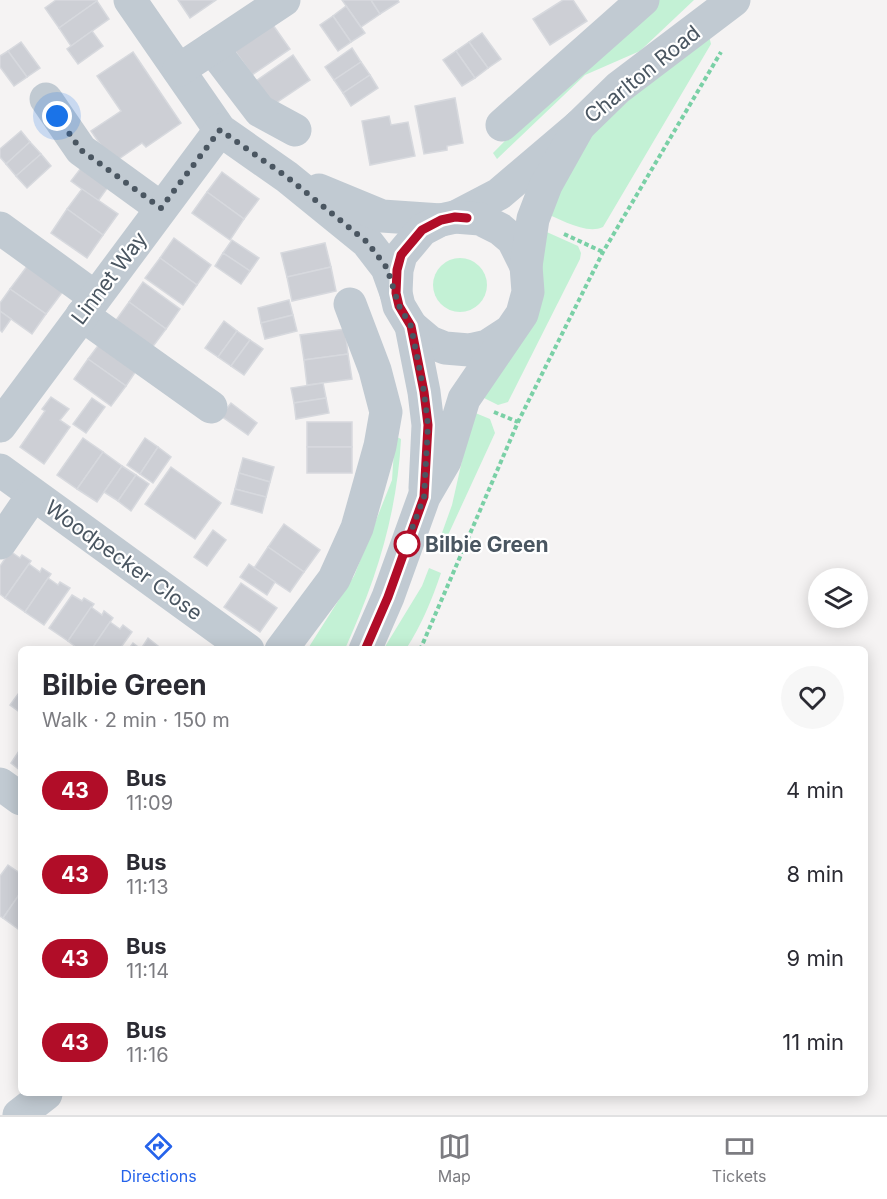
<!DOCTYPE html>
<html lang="en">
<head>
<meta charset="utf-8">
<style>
  body { margin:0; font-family:Inter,sans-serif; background:#f7f7f7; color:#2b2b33; height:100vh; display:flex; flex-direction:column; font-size:22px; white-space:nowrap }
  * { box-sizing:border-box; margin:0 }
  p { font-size:20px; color:#7c7c81 }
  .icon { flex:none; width:33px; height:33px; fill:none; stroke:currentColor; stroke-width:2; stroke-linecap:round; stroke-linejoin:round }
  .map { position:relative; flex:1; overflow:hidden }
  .details { position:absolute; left:18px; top:646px; width:850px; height:450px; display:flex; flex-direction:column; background:#fff; border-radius:9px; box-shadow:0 3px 15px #0003 }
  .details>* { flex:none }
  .badge { padding:0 12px; border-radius:20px; font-size:21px; line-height:39px }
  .fabs { position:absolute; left:808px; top:568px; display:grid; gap:12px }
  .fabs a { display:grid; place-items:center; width:60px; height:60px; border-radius:50%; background:#fff; box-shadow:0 3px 15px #0003; font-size:30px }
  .you { position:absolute; width:30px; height:30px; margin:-15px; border:4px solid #fff; border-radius:50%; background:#1a73e8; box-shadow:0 0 0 9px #1a73e833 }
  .map>.badge { position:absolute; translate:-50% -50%; box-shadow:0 0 0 3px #fff }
  .round { display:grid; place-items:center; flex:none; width:63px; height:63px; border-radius:32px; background:#f7f7f7 }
  .overview { display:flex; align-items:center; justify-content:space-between; height:102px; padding:0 24px }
  h1 { font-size:28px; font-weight:700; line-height:45px }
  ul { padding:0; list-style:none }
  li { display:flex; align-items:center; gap:18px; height:84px; padding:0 24px }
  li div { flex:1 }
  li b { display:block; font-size:22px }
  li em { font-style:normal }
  li .badge { min-width:66px; font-weight:700; text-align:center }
  .menu { display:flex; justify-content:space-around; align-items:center; height:84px; border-top:2px solid #e1e1e2; background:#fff; font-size:16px; color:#7c7c81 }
  .menu a { display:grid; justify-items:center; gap:3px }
  .menu .on { color:#2563eb }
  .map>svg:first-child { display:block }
</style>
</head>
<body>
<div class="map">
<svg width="887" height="1115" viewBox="0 0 887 1115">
  <rect width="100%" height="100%" fill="#f5f3f3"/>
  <!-- green -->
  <g fill="#c3f1d5">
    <path d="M 657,0 L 694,0 L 640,51 L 585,75 L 497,159 L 493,153 L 587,58 Z"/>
    <path d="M 709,36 L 711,44 L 603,227 C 586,235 561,219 544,213 L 550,192 L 598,128 L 680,54 Z"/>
    <path d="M 540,229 L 578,246 L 581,253 L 580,259 L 508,402 L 498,405 L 480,396 Z"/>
    <circle cx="460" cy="285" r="27"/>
    <path d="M 473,412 L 490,419 L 495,433 L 443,546 L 438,544 L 452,505 Z"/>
    <path d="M 395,436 L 401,439 C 397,515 376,580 345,649 L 307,650 L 354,576 L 392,480 Z"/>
    <path d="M 429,568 L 441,573 C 432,600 421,626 406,649 L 383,650 L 422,586 Z"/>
  </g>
  <!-- building -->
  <g fill="#cdcfd5" stroke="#d7d9de" stroke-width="1.5">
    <path d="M 56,0 L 96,0 L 97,1 L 59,28 L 45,8 Z"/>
    <path d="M 178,0 L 216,0 L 190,18 Z"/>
    <path d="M 342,0 L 371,0 L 380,14 L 361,27 Z"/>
    <path d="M 371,0 L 398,0 L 399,2 L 380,14 Z"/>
    <path d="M 563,0 L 573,0 L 587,21 L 550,45 L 533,19 Z"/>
    <path d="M 97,1 L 109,19 L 71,46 L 59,28 Z"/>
    <path d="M 346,6 L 365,33 L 351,42 L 333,16 Z"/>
    <path d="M 333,16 L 351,42 L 338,51 L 320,25 Z"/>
    <path d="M 273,25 L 290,49 L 252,75 L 235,51 Z"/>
    <path d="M 92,31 L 103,46 L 78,64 L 67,49 Z"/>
    <path d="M 482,33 L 501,59 L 488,68 L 469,42 Z"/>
    <path d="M 21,42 L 40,68 L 27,77 L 8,51 Z"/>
    <path d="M 469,42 L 488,68 L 475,78 L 456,51 Z"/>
    <path d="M 352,48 L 361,62 L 334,80 L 325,67 Z"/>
    <path d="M 8,51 L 27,77 L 14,86 L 0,67 L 0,56 Z"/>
    <path d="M 456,51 L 475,78 L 462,86 L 443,60 Z"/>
    <path d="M 133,52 L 181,123 L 146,147 L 142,143 L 113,163 L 91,131 L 121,111 L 97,76 Z"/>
    <path d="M 293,55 L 310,80 L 273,105 L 256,81 Z"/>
    <path d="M 361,62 L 370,75 L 343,93 L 334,80 Z"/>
    <path d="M 370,75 L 378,88 L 351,106 L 343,93 Z"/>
    <path d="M 455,98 L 463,143 L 447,146 L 447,150 L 424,154 L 415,106 Z"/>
    <path d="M 389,116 L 391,125 L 408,122 L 415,156 L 370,165 L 362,121 Z"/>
    <path d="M 21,131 L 30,142 L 6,164 L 0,157 L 0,149 Z"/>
    <path d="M 30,142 L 41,154 L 16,176 L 6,164 Z"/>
    <path d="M 41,154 L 51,166 L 27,188 L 16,176 Z"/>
    <path d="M 81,168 L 108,187 L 98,201 L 71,181 Z"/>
    <path d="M 222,172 L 259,199 L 244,219 L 207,192 Z"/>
    <path d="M 82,189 L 118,214 L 103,235 L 67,209 Z"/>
    <path d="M 207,192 L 244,219 L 230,240 L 192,213 Z"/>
    <path d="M 67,209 L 103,235 L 87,258 L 51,233 Z"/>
    <path d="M 174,238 L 211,265 L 197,285 L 160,258 Z"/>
    <path d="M 232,240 L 259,258 L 250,271 L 223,253 Z"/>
    <path d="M 325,243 L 331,267 L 287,277 L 281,253 Z"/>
    <path d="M 223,253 L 250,271 L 241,284 L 215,266 Z"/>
    <path d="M 160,258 L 197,285 L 183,305 L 145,278 Z"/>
    <path d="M 28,265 L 64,290 L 46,314 L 10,289 Z"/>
    <path d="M 331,267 L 336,291 L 292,301 L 287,277 Z"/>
    <path d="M 143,282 L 180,309 L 166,329 L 129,302 Z"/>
    <path d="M 10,289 L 46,314 L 32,334 L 0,311 L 0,303 Z"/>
    <path d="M 289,300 L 293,315 L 261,323 L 258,308 Z"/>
    <path d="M 129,302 L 166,329 L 151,349 L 114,323 Z"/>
    <path d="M 0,311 L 11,319 L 2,332 L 0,330 Z"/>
    <path d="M 293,315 L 297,331 L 265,339 L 261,323 Z"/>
    <path d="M 224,321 L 237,331 L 218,357 L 205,348 Z"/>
    <path d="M 345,329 L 348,354 L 304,360 L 300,335 Z"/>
    <path d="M 237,331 L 250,340 L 231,366 L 218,357 Z"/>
    <path d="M 103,339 L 140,365 L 126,386 L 88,359 Z"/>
    <path d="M 250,340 L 263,349 L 244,375 L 231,366 Z"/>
    <path d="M 348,354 L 352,379 L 307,385 L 304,360 Z"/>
    <path d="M 88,359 L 126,386 L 111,406 L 74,379 Z"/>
    <path d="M 323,383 L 326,398 L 294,403 L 291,388 Z"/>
    <path d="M 51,397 L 69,409 L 60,420 L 70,427 L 44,464 L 20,447 L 45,411 L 42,409 Z"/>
    <path d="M 92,398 L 105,407 L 86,433 L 73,424 Z"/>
    <path d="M 326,398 L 329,413 L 296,419 L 294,403 Z"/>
    <path d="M 231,403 L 257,423 L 248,435 L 221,416 Z"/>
    <rect x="307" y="422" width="45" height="25"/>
    <path d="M 83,438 L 103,452 L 77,489 L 57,475 Z"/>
    <path d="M 145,438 L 158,447 L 140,474 L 127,465 Z"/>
    <path d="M 158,447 L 171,457 L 153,483 L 140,474 Z"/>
    <rect x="307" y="447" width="45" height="26"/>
    <path d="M 103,452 L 122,466 L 97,502 L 77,489 Z"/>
    <path d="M 243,458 L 274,467 L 270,482 L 239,473 Z"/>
    <path d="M 122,466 L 136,475 L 118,501 L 104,492 Z"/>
    <path d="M 171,467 L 221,503 L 195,539 L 145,504 Z"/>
    <path d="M 239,473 L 270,482 L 266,497 L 235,489 Z"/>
    <path d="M 136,475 L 149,484 L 131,511 L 118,501 Z"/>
    <path d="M 235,489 L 266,497 L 262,513 L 231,504 Z"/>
    <path d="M 284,524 L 320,550 L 304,572 L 268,547 Z"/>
    <path d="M 213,530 L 226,540 L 207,566 L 194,557 Z"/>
    <path d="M 268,547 L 304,572 L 290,592 L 254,568 Z"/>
    <path d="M 10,551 L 20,558 L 22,555 L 31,561 L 5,598 L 0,594 L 0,566 Z"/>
    <path d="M 29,564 L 40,572 L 42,568 L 51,574 L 25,612 L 5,598 Z"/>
    <path d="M 249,564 L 275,582 L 267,595 L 240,577 Z"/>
    <path d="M 48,578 L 58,585 L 60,582 L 70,588 L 44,625 L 25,612 Z"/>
    <path d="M 241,583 L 277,608 L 260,632 L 224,607 Z"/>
    <path d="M 72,595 L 82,601 L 84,598 L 94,604 L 68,641 L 49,628 Z"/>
    <path d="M 91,607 L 102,615 L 104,611 L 113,618 L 91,650 L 80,650 L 68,641 Z"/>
    <path d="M 110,622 L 120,629 L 123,625 L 132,632 L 119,650 L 91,650 Z"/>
    <path d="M 148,638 L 163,650 L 128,650 L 133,643 L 141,649 Z"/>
    <path d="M 21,690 L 21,713 L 10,705 Z"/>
    <path d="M 21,748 L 21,771 L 11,763 Z"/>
    <path d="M 8,865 L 21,874 L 21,892 L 3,918 L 0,916 L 0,876 Z"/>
    <path d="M 21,892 L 21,931 L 3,918 Z"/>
  </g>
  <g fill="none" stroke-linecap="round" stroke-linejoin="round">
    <!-- path -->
    <g stroke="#7ad0a6" stroke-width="4" stroke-dasharray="4.5 3" stroke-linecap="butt">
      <path d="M 564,234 L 603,252"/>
      <path d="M 494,412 L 518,422"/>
      <path d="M 420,650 L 518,422 L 603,252 L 721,52"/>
    </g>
    <!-- minor -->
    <g stroke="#c1cad2" stroke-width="33">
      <path d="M 130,0 L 220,130 L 287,177 L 367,242 L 387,268 L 396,293"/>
      <path d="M 212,48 L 260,111 L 295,130"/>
      <path d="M 179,70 L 284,0"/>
      <path d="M 46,99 L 81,150 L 161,208"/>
      <path d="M 502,125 L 643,0"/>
      <path d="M 319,190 L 382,216 L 441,220"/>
      <path d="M 455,217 L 499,194 L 579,126 L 618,88 L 734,0"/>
      <path d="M 0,228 L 95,297"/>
      <path d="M 82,315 L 211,407"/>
      <path d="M 411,326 L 430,342 L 445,348 L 469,350 L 487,346 L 507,333"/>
      <path d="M 0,426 L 220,130"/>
      <path d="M 0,470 L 248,650"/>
      <path d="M 425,488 L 428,425 L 424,392 L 411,326 L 399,306 L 396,293 L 397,270 L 401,255 L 422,230 L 441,220 L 455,217 L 480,219 L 500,229 L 513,240 L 526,266"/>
      <path d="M 0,543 L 33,495"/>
      <path d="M 281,650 L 334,579 L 357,528 L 380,446 L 386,412 L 375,370 L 350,304"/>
      <path d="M 365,650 L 388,597 L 424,497 L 445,461 L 464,399 L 522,314 L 528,292 L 526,266 L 533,219 L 546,185 L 579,126"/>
      <path d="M 0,784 L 21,799"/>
      <path d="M 19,1115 L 46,1094"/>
    </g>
  </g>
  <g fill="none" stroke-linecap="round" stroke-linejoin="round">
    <!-- line casing -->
    <g stroke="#fff" stroke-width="14">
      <path id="line" d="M 365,650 L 388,597 L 424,497 L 428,425 L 424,392 L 411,326 L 399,306 L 396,293 L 397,270 L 401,255 L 422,230 L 441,220 L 455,217 L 467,218"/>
    </g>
    <!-- line -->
    <use href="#line" stroke="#b10d28" stroke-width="9"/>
    <!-- walk -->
    <path stroke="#4a5661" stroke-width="6" stroke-dasharray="0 10.8" d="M 57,116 L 81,150 L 161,208 L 220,130 L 287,177 L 367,242 L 387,268 L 399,306 L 411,326 L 424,392 L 428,425 L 424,497 L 405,547 L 407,544"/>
  </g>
  <!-- markers -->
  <circle fill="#fff" stroke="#b10d28" stroke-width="3" cx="407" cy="544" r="12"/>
  <g text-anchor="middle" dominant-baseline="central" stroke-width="4.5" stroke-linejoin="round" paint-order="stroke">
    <!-- street labels -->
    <g font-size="21" fill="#4a5661" stroke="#fff">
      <text transform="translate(642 74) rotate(-39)">Charlton Road</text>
      <text transform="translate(109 278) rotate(-53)">Linnet Way</text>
      <text transform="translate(124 560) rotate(36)">Woodpecker Close</text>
    </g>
    <!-- stop labels -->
    <g font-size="21" font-weight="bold" fill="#4a5661" stroke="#fff" text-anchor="start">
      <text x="425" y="544">Bilbie Green</text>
    </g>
  </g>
</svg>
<div class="fabs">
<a><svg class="icon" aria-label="layers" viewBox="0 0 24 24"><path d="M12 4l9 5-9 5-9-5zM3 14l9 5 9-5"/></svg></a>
</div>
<div class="you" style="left:57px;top:116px"></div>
<section class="details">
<div class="overview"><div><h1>Bilbie Green</h1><p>Walk · 2 min · 150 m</p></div><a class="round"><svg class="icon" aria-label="heart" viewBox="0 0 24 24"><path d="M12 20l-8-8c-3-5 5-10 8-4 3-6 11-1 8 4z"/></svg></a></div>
<ul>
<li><span class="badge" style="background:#b10d28;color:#fff">43</span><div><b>Bus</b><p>11:09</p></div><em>4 min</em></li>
<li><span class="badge" style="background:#b10d28;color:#fff">43</span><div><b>Bus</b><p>11:13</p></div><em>8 min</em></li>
<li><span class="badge" style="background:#b10d28;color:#fff">43</span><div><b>Bus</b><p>11:14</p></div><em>9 min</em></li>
<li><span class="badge" style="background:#b10d28;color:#fff">43</span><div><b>Bus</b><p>11:16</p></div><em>11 min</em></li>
</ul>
</section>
</div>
<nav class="menu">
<a class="on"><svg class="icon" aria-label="directions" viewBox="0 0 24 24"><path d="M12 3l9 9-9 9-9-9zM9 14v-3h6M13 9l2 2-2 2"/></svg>Directions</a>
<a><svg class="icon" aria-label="map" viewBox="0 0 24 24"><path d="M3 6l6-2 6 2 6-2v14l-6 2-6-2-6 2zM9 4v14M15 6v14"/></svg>Map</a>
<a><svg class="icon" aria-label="tickets" viewBox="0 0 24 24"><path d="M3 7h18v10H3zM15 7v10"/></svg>Tickets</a>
</nav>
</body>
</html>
